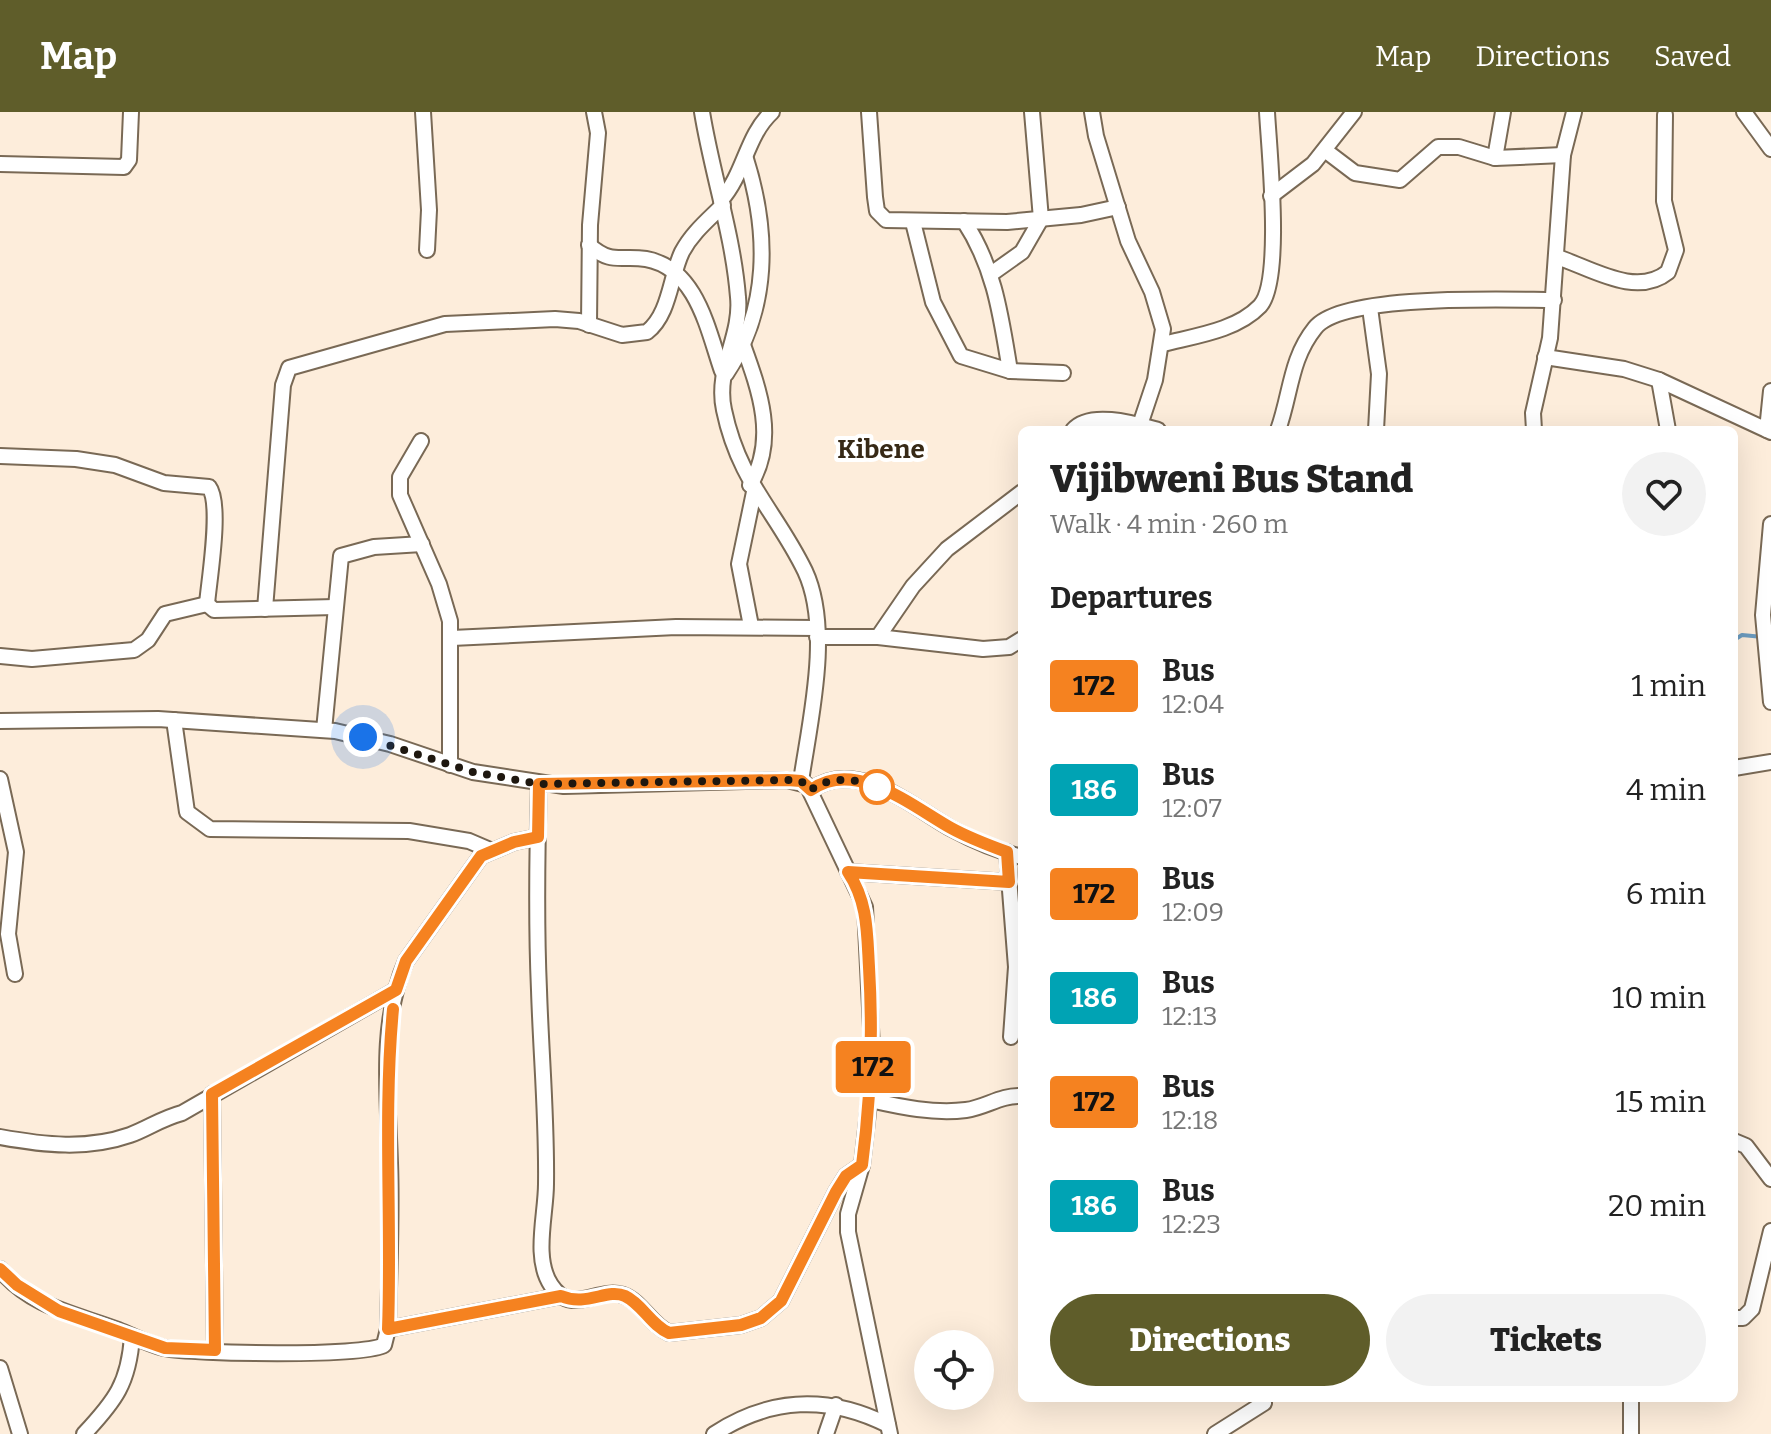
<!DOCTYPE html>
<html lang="en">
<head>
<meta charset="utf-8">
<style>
  body { margin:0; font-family:Bitter,serif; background:#f2f2f2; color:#222; height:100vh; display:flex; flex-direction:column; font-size:30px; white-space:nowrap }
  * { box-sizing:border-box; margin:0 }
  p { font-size:26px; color:#767676 }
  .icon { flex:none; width:44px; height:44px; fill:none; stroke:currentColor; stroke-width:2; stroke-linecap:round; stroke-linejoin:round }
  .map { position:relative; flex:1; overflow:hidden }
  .details { position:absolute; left:1018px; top:314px; width:720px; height:976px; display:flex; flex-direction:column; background:#fff; border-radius:12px; box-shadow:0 8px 32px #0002 }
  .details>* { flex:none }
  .badge { padding:0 16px; border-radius:6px; font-size:28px; line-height:52px }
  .fabs { position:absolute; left:914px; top:1218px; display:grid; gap:16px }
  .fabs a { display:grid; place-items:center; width:80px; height:80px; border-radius:50%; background:#fff; box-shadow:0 8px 32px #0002; font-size:40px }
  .you { position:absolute; width:40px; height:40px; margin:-20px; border:6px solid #fff; border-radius:50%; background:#1a73e8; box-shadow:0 0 0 12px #1a73e833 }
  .map>.badge { position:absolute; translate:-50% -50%; box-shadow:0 0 0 4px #fff }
  h2 { padding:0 32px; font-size:30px; line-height:72px }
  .round { display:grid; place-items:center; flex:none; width:84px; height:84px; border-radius:42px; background:#f2f2f2 }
  .overview { display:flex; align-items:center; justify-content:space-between; height:136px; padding:0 32px }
  h1 { font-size:38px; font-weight:800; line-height:60px }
  .cta { display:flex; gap:16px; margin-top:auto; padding:16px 32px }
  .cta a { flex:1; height:92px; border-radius:48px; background:#5f5d2a; color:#fff; font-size:32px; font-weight:800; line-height:92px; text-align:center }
  .cta a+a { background:#f2f2f2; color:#222 }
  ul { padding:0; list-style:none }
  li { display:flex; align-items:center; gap:24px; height:104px; padding:0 32px }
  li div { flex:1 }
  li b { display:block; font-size:30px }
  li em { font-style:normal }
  li .badge { min-width:88px; font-weight:700; text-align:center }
  header { display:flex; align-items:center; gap:48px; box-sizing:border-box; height:112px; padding:0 40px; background:#5f5d2a; color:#fff }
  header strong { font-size:38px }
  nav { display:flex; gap:44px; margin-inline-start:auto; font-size:28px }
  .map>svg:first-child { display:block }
</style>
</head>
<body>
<header>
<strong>Map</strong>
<nav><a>Map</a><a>Directions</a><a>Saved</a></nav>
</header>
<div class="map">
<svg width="1771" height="1322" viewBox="0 0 1771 1322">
  <rect width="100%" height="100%" fill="#fdeddb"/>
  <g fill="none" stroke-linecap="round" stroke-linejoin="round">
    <!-- stream -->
    <path stroke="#6b9bbf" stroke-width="4" d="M 1734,528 L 1742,523 L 1763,525"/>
    <!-- minor casing -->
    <g stroke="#796955" stroke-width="18">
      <g id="minor">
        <path d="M 423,0 L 429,98 L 427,138"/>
        <path d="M 702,0 C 712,62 733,122 738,185 C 742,224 715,257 724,298 C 739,370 776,399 805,459 C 832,517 810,608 801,669"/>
        <path d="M 869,0 L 875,85 L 877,99 L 886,108 L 1007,110 L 1081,103 L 1118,95"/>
        <path d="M 1092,0 L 1096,24 L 1128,129 L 1152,180 L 1163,217 L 1155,268 L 1140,313"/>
        <path d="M 1744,0 L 1771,37"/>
        <path d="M 1326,39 L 1355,61 L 1400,68 L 1438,35 L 1459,35 L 1495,46 L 1563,43"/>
        <path d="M 1495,46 L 1503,0"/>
        <path d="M 0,52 L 124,55 L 129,48 L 131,0"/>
        <path d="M 1271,84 L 1313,52 L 1354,0"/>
        <path d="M 721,88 C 745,61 746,24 772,0"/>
        <path d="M 964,109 C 995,156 1001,205 1010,259"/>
        <path d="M 913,110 L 933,190 L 961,244 L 1010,259 L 1063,261"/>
        <path d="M 589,133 C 612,153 620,143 646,147 C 697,156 708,219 722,259"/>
        <path d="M 1557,145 C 1591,156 1636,186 1668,160 L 1676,138 L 1664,89 L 1665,3"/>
        <path d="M 991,162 L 1022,140 L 1041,107 L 1032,0"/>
        <path d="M 1370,196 L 1379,262 L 1376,318"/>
        <path d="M 589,213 L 590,113 L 598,21 L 594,0"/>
        <path d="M 742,230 C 759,277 778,327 750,373"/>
        <path d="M 1163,232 C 1194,224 1236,219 1260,194 C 1283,169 1269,38 1267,0"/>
        <path d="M 1545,245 L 1624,257 L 1659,268 L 1771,320"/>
        <path d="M 726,262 C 770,197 769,120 746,47"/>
        <path d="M 1659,268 L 1668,318"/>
        <path d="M 1073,318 C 1090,298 1136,312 1158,318"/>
        <path d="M 1278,318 C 1291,282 1290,247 1315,216 C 1342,181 1509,188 1554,188"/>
        <path d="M 1534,318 L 1533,301 L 1550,226 L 1563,43 L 1574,0"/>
        <path d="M 1767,318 L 1771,279"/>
        <path d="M 421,329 L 400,365 L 400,383 L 439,472 L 450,509 L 450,653"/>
        <path d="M 0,344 L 76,347 L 115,353 L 164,371 L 209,375 C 222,392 209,468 207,492"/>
        <path d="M 1771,412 L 1763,503 L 1771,590"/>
        <path d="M 207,492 L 214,498 L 335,495"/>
        <path d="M 265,497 L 283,273 L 289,256 L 445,212 L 555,207 L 579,209 L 622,223 L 647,220 C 670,202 670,165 682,140 C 692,121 708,108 723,93"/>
        <path d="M 751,514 L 739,452 L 754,380"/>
        <path d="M 817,525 L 878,525 L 983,537 L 1009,535 L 1022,527"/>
        <path d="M 878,525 L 913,474 L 947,437 L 1022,380"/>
        <path d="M 452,526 L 676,515 L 816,516"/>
        <path d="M 0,544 L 32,547 L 134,538 L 148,528 L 165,502 L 207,492"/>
        <path d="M 174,608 L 187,700 L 210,717 L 409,719 L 469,729 L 490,738"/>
        <path d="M 0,609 L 158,607 L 335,619 L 390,632 L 473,660 L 564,674 L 787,668 L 807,673 L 865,795 L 873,956 L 862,1053 L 848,1102 L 848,1120 L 890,1322"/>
        <path d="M 324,618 L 341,444 L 374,435 L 422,432"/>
        <path d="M 1734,656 L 1771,650"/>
        <path d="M 0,667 L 16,740 L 8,822 L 15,862"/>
        <path d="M 539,672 C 537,741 536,810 539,878 C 541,943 547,1007 546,1072 C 546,1103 533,1146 551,1173 C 572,1205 596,1175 623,1183 C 641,1189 651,1213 669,1221 L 741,1213 L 761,1206 L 781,1189 L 836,1080 L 846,1064 L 862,1053"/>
        <path d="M 811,678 C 856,645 913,695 952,717 C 974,729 998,739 1022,745"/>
        <path d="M 1007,740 L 1016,855 L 1011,925"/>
        <path d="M 848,760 L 1009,770"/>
        <path d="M 212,982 L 215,1238"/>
        <path d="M 870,988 C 901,995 934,1002 966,998 C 987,995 1000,983 1022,984"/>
        <path d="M 0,1025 C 44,1033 87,1038 130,1023 C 149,1016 160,1007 182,1001 L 396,878"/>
        <path d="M 1734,1029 L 1746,1034 L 1771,1067"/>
        <path d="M 0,1157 C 30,1195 76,1202 118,1218 C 133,1224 148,1232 164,1236 C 192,1242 365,1245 384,1233 L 388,1217 C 389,1162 392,1106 390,1051 C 388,985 379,911 406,849 L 481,744 L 514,730 L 538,725"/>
        <path d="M 1734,1206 L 1743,1206 L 1752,1197 L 1771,1119"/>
        <path d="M 388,1217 L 561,1184"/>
        <path d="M 0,1256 L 20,1322"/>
        <path d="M 84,1322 C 115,1289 129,1271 132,1224"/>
        <path d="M 714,1322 C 771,1285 828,1283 888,1313"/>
        <path d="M 826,1322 L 836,1293"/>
        <path d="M 1215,1322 L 1264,1291"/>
        <path d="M 1631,1322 L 1631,1286"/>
      </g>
    </g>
    <!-- minor -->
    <use href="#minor" stroke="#fff" stroke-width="14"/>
  </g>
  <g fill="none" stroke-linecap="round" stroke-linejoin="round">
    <!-- line casing -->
    <g stroke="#fff" stroke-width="18">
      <path id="line" d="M 0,1157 L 17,1173 L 59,1199 L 165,1236 L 215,1238 L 212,982 L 396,878 L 406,849 L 481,744 L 514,730 L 538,725 L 539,672 L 787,668 L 801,669 L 811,678 C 855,646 912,694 951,716 C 969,726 988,733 1007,740 L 1009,770 L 848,760 C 868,790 867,821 869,855 C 873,923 871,986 862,1053 L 846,1064 L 836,1080 L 781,1189 L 761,1206 L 741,1213 L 669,1221 C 651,1213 642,1192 625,1184 C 607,1176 587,1195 561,1184 L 388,1217 C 392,1110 383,1003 393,897"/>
    </g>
    <!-- line -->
    <use href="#line" stroke="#f58220" stroke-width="12"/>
    <!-- walk -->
    <path stroke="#1e170f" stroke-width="8" stroke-dasharray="0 14.4" d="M 363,625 L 473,660 L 539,672 L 787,668 L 801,669 L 811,678 C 829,664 856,666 877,675"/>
  </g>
  <!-- markers -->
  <circle fill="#fff" stroke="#f58220" stroke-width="4" cx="877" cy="675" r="16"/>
  <g text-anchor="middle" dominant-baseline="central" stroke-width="8" stroke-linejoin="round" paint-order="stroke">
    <!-- quarter labels -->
    <g font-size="26" font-weight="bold" fill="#372916" stroke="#fff">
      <text x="881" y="337">Kibene</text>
    </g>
  </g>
</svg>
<div class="fabs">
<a><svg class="icon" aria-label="locate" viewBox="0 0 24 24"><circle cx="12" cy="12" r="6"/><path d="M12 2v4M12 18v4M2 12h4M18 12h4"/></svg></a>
</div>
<div class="you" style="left:363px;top:625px"></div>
<b class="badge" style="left:873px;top:955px;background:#f58220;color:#111">172</b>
<section class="details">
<div class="overview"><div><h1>Vijibweni Bus Stand</h1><p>Walk · 4 min · 260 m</p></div><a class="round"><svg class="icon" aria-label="heart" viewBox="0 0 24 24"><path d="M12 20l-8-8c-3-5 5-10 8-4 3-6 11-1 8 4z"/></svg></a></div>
<h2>Departures</h2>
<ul>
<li><span class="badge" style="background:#f58220;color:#111">172</span><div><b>Bus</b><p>12:04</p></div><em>1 min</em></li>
<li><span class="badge" style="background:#00a3b4;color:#fff">186</span><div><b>Bus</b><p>12:07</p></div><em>4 min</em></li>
<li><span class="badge" style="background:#f58220;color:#111">172</span><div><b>Bus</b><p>12:09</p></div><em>6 min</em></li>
<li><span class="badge" style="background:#00a3b4;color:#fff">186</span><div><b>Bus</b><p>12:13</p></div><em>10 min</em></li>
<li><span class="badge" style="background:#f58220;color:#111">172</span><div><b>Bus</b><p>12:18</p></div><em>15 min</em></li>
<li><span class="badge" style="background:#00a3b4;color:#fff">186</span><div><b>Bus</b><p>12:23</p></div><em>20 min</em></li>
</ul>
<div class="cta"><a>Directions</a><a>Tickets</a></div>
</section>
</div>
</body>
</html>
